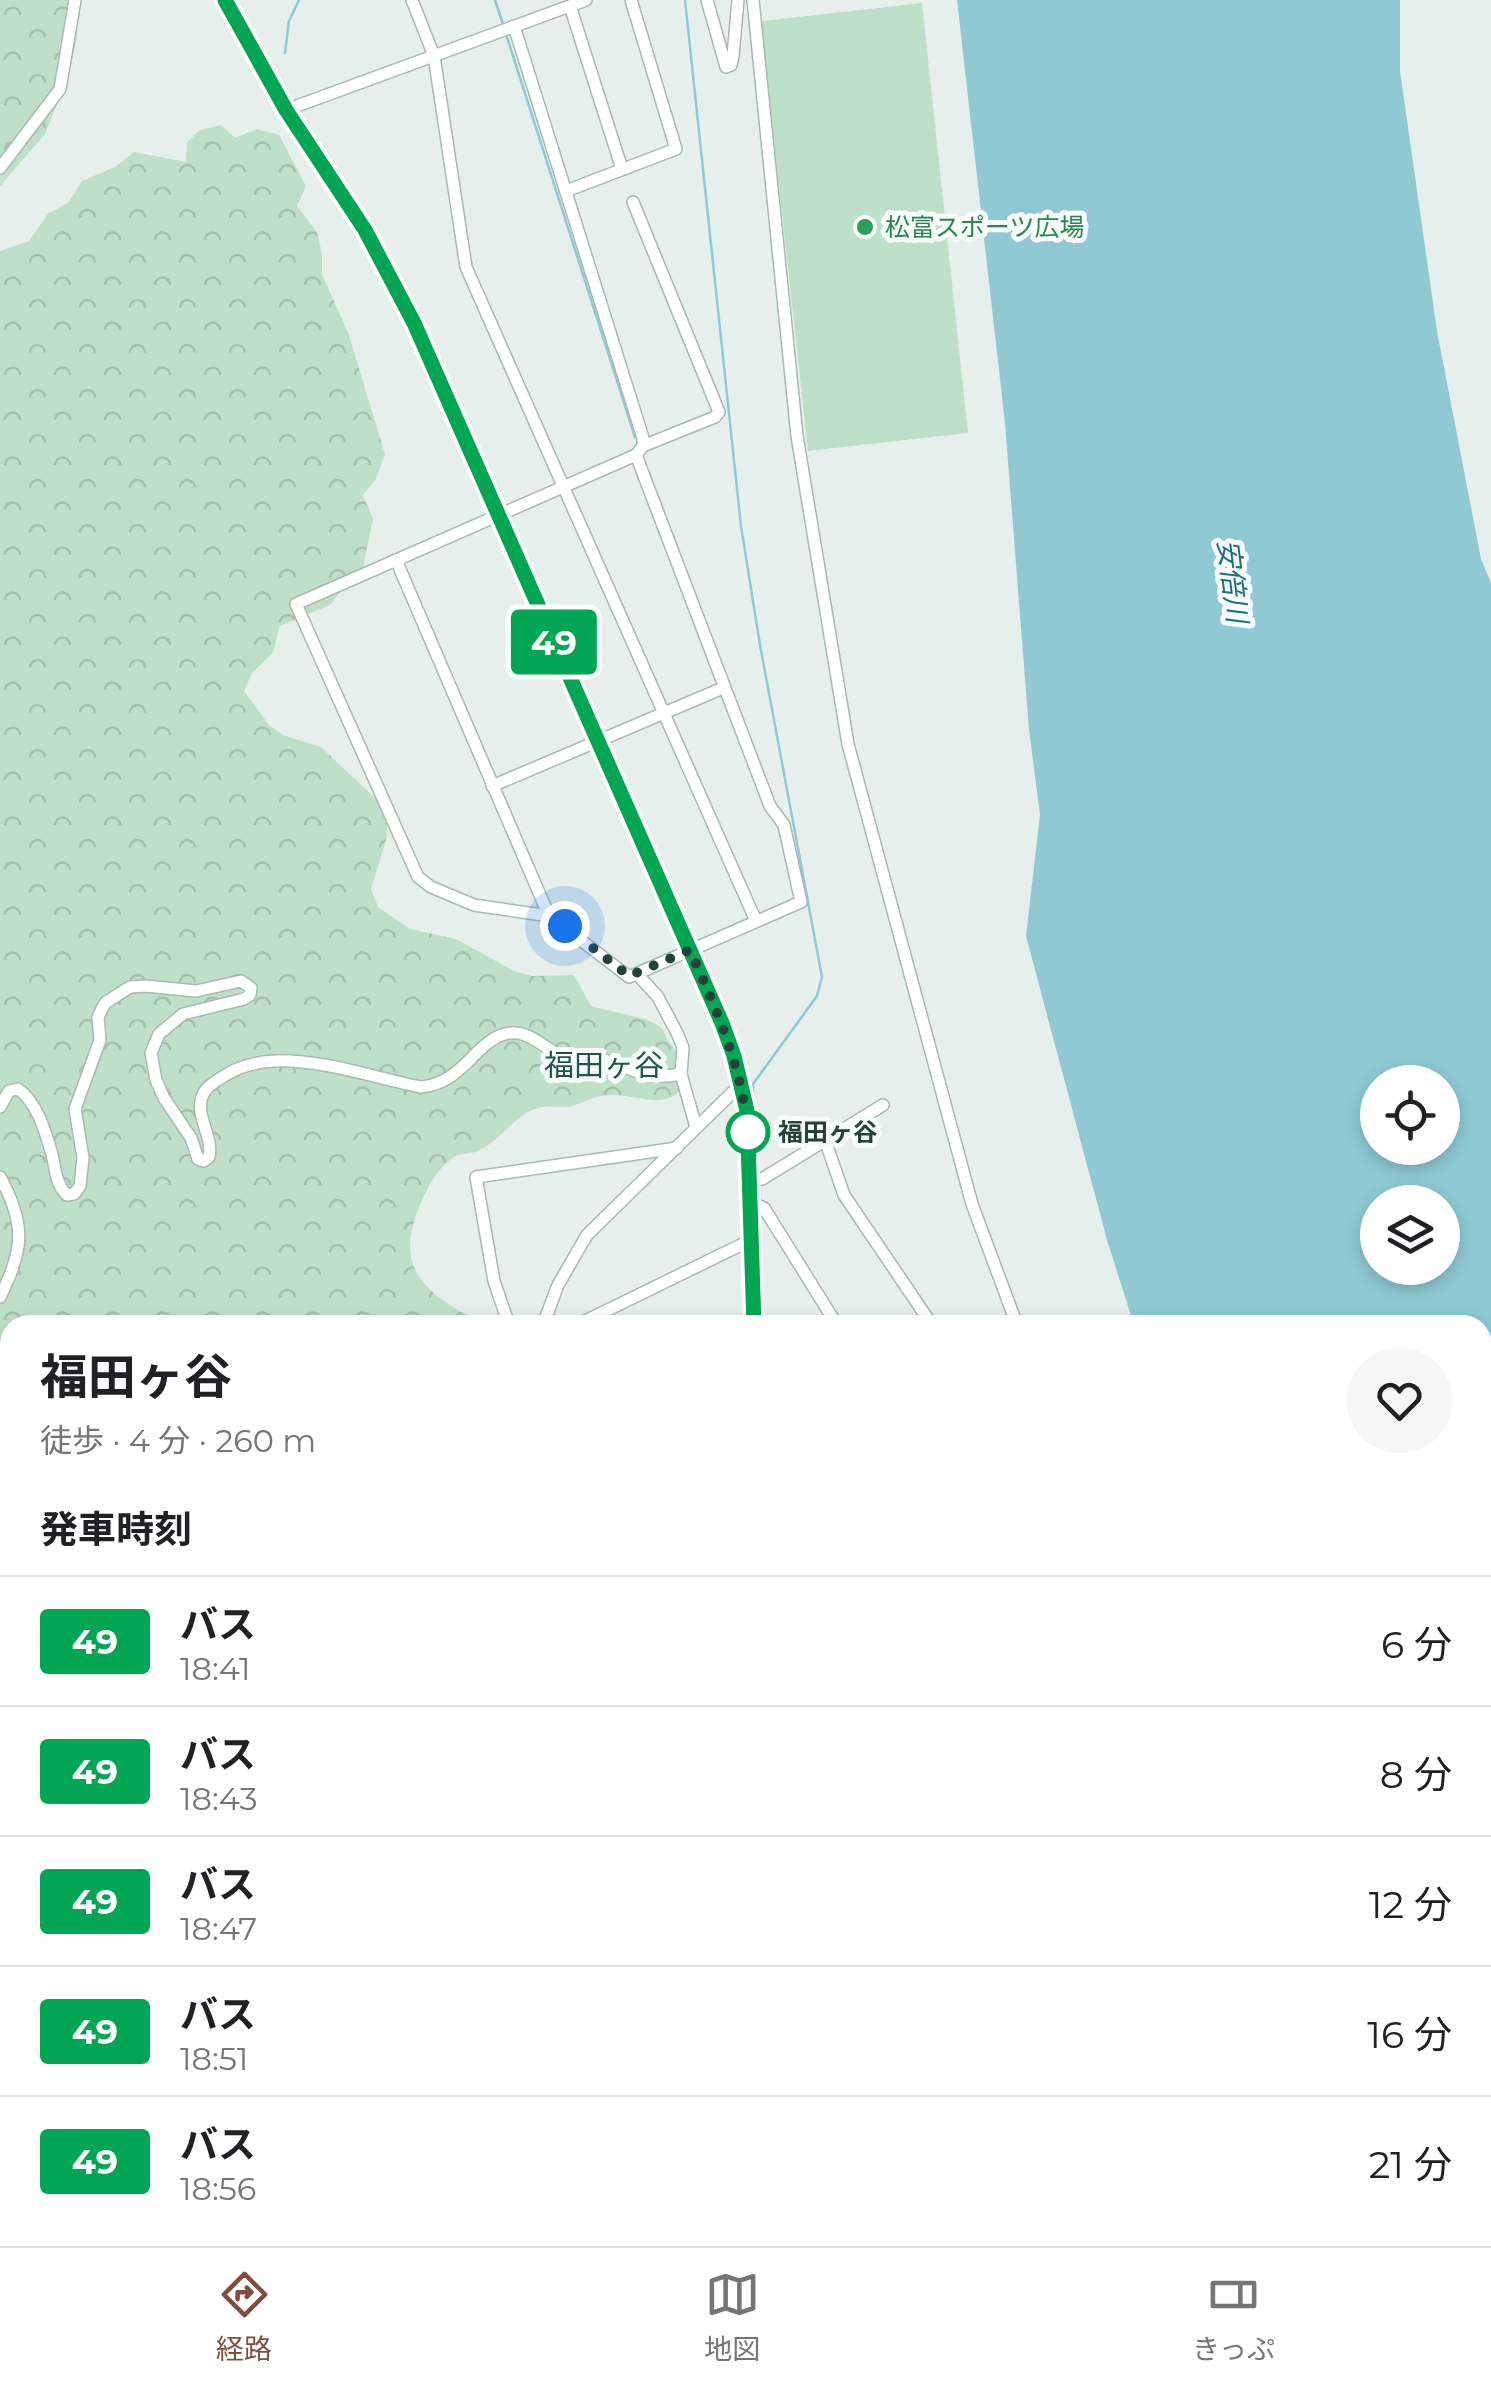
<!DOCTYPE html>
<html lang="ja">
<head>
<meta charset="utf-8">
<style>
  body { margin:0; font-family:Montserrat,"Noto Sans JP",sans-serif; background:#f6f6f6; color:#202124; height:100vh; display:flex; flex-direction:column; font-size:38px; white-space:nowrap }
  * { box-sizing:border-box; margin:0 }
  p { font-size:32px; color:#757577 }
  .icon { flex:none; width:55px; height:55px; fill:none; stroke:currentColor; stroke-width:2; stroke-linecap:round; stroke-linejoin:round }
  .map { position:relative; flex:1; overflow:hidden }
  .panel { position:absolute; left:0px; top:1315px; width:1492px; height:932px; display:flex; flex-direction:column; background:#fff; border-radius:30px 30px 0 0; box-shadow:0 5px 15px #0003 }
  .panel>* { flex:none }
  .badge { padding:0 20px; border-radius:8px; font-size:35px; line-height:65px }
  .fabs { position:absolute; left:1360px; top:1065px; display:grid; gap:20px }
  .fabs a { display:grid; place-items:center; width:100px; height:100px; border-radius:50%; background:#fff; box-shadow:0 5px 15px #0003; font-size:50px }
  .you { position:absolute; width:50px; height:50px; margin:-25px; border:8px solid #fff; border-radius:50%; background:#1a73e8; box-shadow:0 0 0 15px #1a73e833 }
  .map>.badge { position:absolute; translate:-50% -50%; box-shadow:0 0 0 5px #fff }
  h2 { padding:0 40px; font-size:38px; line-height:90px }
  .round { display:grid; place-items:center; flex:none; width:105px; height:105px; border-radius:52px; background:#f6f6f6 }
  .overview { display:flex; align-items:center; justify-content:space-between; height:170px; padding:0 40px }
  h1 { font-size:48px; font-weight:700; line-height:75px }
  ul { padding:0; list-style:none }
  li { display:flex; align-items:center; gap:30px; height:130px; padding:0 40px; border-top:2px solid #e0e0e0 }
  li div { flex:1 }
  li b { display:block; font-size:38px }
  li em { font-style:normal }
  li .badge { min-width:110px; font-weight:700; text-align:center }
  .tabs { display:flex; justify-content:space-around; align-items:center; height:140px; border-top:2px solid #e0e0e0; background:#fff; font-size:28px; color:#757577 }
  .tabs a { display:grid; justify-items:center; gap:5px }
  .tabs .current { color:#7f4e3f }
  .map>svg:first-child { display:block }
</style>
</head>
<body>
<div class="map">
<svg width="1491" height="2246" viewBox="0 0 1491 2246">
  <defs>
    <pattern id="forest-crowns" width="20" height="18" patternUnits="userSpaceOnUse" patternTransform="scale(2.5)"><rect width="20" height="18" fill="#bfe0c8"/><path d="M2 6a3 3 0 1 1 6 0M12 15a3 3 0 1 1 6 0" fill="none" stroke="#a4c1ad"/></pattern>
  </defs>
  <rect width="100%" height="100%" fill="#e6efeb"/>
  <!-- forest -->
  <g fill="url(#forest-crowns)">
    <path d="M 0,0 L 75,0 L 77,36 L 69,76 L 45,134 L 0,186 Z"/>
    <path d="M 221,125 L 235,138 L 257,129 L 279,135 L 306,186 L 297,206 L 317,232 L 322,254 L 322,274 L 349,335 L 385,454 L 376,479 L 363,495 L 373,519 L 362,573 L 345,586 L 330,605 L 280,626 L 273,653 L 252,673 L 244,691 L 269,725 L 283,735 L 321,747 L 378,801 L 388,823 L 386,841 L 371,889 L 378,907 L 410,929 L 456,939 L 514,971 L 532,976 L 574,975 L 591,1006 C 608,1012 650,1016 661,1028 C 665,1032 666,1038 669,1042 C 680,1056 683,1061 689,1078 C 670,1118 634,1090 601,1096 C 591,1098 582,1103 572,1106 C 554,1110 543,1101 522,1116 C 508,1126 496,1142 480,1150 C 473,1154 465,1153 458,1155 C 433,1165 410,1220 410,1246 C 410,1288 453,1306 483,1325 L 10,1325 L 10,2238 L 768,2238 L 764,2246 L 0,2246 L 0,251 L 29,241 L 48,214 L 69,202 L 82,181 L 115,167 L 134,152 L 186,162 L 187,142 L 200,130 Z"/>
  </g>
  <!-- garden -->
  <path fill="#bfe0c8" d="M 922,3 L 968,433 L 808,451 L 761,21 Z"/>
  <!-- water -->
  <path fill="#8ec9d4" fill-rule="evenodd" d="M 957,0 L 1400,0 L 1400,71 L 1437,331 L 1481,559 L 1491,583 L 1491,1902 L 1482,1893 L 1482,1325 L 1134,1325 L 1107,1240 L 1026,936 L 1040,815 L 1029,730 L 1005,423 ZM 1378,1082 L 1442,1082 L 1442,1148 L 1378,1148 ZM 1378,1202 L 1442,1202 L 1442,1268 L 1378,1268 Z"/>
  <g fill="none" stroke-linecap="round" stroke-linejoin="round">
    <!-- stream -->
    <g stroke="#8ec9d4" stroke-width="2.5">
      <path d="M 495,0 L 504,27"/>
      <path d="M 685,0 L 741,526 L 760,645 L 822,977 L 817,996 L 753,1084 L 753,1099"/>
      <path d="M 506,34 L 635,437"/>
      <path d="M 285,53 L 289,21 L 299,0"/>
    </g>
    <!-- motorway-tunnel -->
    <path stroke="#bfccc8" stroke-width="20" stroke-dasharray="20 10" stroke-linecap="butt" d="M 0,1531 L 10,1536"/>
    <!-- minor casing -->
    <g stroke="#a8b8b2" stroke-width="14">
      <g id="minor">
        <path d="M 412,0 L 434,56 L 466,267 L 756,921"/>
        <path d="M 707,0 L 726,67 L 731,65 L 733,56 L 738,0"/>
        <path d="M 753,0 L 797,436 L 848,744 L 972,1204 L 1017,1325"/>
        <path d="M 570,6 L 622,169"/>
        <path d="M 514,26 L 643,438 L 643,446 L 636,455"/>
        <path d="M 286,110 L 586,0"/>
        <path d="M 0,168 L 60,89 L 75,0"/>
        <path d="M 566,191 L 676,149 L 631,0"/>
        <path d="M 633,202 L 719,412 L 715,417 L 643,446"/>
        <path d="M 636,455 L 770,806 L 784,825 L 801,902 L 629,977 L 549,916 L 474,905 L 431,887 L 418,877 L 296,604 Z"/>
        <path d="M 396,560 L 549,916"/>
        <path d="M 492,786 L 723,688"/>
        <path d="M 637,974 L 658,997 L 678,1035 L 683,1048 L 681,1074 L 696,1127"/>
        <path d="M 0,1107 L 9,1091 L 18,1089 C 36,1101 45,1130 51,1151 C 56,1166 54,1183 67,1195 L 74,1194 L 80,1186 L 83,1158 L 75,1109 L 100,1040 L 98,1017 L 105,1003 L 130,987 L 145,986 L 196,991 L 241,981 L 251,988 L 250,995 L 244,999 L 183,1014 L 159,1034 L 151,1053 L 156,1080 L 164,1098 L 191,1138 L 198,1159 L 204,1161 L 209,1157 C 214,1138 195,1116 202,1097 C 205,1087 215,1082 224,1076 C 278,1041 362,1076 421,1087 C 462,1084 475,1042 505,1034 C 530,1027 547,1053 568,1059 C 578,1062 590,1057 599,1059 C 637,1066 637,1082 681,1074"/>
        <path d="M 825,1140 L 844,1195 L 932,1325"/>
        <path d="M 0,1177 C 26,1224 24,1250 0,1297"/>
        <path d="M 749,1180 L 762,1179 L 883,1105"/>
        <path d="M 750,1202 L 764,1208 L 837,1325"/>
        <path d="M 509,1325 L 494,1281 L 476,1177 L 677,1148"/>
        <path d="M 543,1325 L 558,1285 L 587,1235 L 741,1084"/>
        <path d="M 577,1325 L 751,1240"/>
        <path d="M 0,1775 L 10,1776"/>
        <path d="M 0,1947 L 10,1945"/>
        <path d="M 1482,2139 L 1491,2154"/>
        <path d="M 1482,2233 L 1489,2230"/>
        <path d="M 827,2238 L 833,2246"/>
        <path d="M 1101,2238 L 1111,2246"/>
        <path d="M 1250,2238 L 1258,2246"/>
        <path d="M 1399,2238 L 1401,2246"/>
        <path d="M 1069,2246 L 1083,2238"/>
        <path d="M 1458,2246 L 1474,2238"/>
      </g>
    </g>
    <!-- primary casing -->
    <g stroke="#c2cac8" stroke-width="20">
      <g id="primary">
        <path d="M 225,0 L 286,110 L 365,230 L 414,323 L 722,1023 L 734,1056 L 747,1111 L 754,1325"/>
        <path d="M 1010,2238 L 1014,2246"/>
      </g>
    </g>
    <!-- motorway casing -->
    <g stroke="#c2cac8" stroke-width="22">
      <g id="motorway">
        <path d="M 1132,2238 L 1142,2246"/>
        <path d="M 1174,2238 L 1186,2246"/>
      </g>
    </g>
    <!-- minor -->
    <use href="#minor" stroke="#fff" stroke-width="11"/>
    <!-- primary -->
    <use href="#primary" stroke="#6aa596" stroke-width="18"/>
    <!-- motorway -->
    <use href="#motorway" stroke="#2f6f62" stroke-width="20"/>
  </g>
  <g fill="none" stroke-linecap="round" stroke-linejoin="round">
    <!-- line casing -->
    <g stroke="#fff" stroke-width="22">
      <path id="line" d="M 225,0 L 286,110 L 365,230 L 414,323 L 722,1023 L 734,1056 L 747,1111 L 754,1325"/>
    </g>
    <!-- line -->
    <use href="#line" stroke="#00a651" stroke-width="15"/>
    <!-- walk -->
    <path stroke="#24423a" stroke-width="10" stroke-dasharray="0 18" d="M 565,926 L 629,976 L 690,950 C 718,1014 746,1074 748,1145 L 748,1132"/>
  </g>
  <!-- markers -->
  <circle fill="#2e9e5b" stroke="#f7fbf9" stroke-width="4" cx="865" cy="227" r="10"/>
  <circle fill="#fff" stroke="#00a651" stroke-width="5" cx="748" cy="1132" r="20"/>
  <g text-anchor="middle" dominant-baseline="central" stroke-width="10" stroke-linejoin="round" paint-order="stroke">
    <!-- leisure labels -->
    <g font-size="25" fill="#27864d" stroke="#f7fbf9" text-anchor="start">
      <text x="885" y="227">松富スポーツ広場</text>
    </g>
    <!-- stop labels -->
    <g font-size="25" font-weight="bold" fill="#24423a" stroke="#f7fbf9" text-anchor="start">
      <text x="778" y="1132">福田ヶ谷</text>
    </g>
    <!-- water labels -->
    <g font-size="28" font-style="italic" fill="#1c6f80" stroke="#f7fbf9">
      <text transform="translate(1233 581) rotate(83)">安倍川</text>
    </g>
    <!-- quarter labels -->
    <g font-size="30" fill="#1f5548" stroke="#f7fbf9">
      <text x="604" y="1065">福田ヶ谷</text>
    </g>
  </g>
</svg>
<div class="fabs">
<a><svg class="icon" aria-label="locate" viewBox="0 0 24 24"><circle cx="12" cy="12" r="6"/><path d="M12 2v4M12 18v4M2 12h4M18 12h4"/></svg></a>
<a><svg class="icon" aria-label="layers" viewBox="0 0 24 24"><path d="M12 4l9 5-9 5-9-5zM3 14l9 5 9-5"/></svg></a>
</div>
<div class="you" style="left:565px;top:926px"></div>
<b class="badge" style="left:554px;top:642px;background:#00a651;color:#fff">49</b>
<section class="panel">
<div class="overview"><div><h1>福田ヶ谷</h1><p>徒歩 · 4 分 · 260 m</p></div><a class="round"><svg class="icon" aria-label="heart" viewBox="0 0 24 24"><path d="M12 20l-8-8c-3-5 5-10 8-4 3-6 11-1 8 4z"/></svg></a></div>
<h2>発車時刻</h2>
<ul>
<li><span class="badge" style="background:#00a651;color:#fff">49</span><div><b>バス</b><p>18:41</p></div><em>6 分</em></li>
<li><span class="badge" style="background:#00a651;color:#fff">49</span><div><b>バス</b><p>18:43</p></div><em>8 分</em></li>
<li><span class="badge" style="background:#00a651;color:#fff">49</span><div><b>バス</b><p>18:47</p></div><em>12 分</em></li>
<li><span class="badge" style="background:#00a651;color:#fff">49</span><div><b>バス</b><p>18:51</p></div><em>16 分</em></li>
<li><span class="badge" style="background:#00a651;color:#fff">49</span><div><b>バス</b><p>18:56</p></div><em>21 分</em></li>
</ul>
</section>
</div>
<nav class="tabs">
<a class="current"><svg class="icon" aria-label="directions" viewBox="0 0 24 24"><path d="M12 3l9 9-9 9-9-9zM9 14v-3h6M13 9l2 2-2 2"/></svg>経路</a>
<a><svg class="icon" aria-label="map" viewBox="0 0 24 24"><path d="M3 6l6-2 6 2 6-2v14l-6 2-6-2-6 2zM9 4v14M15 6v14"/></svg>地図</a>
<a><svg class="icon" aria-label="tickets" viewBox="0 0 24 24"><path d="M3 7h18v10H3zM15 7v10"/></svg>きっぷ</a>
</nav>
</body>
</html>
